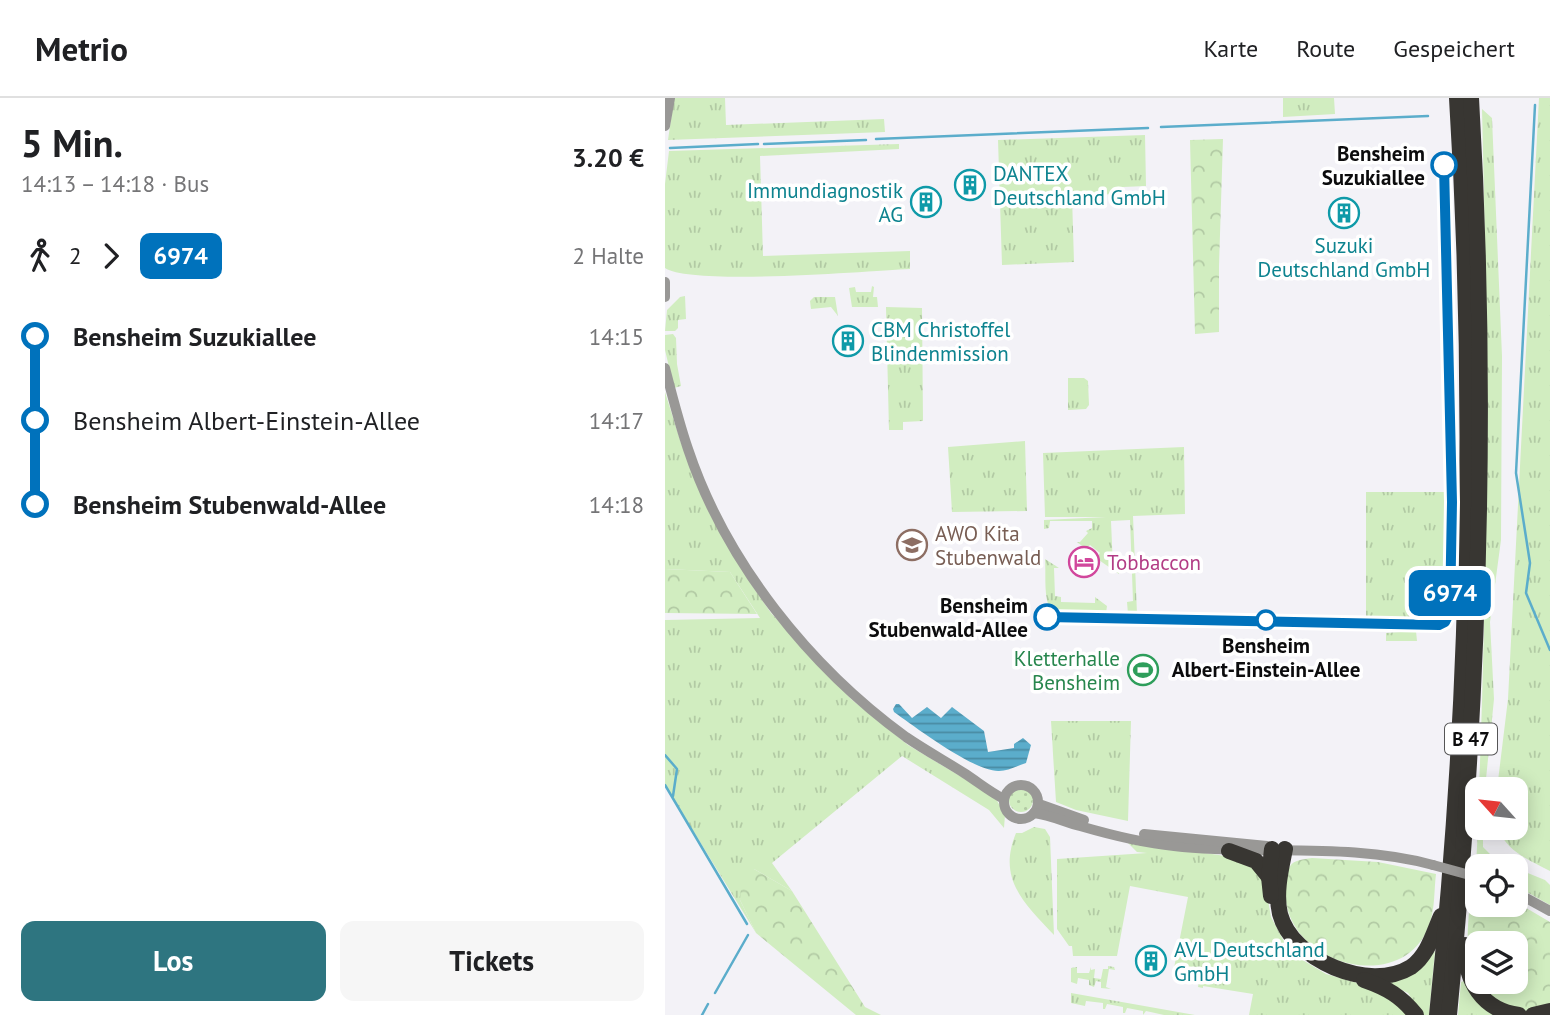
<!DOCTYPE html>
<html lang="de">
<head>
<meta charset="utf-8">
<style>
  body { margin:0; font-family:"PT Sans",sans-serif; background:#f6f6f6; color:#202124; height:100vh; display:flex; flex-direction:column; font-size:26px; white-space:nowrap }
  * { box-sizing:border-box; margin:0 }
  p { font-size:23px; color:#757577 }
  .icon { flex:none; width:38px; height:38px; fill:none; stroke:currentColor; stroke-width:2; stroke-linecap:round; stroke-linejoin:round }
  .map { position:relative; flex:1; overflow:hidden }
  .drawer { display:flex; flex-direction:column; background:#fff; width:665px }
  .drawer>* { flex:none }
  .badge { padding:0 14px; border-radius:10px; font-size:24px; line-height:46px }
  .needle { width:46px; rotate:297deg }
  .buttons { position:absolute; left:800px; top:679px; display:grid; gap:14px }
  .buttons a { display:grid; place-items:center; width:63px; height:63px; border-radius:14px; background:#fff; box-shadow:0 4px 18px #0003; font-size:35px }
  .map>.badge { position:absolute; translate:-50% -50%; box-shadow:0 0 0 4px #fff }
  .legs { display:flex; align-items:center; gap:10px; height:77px; padding:0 21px; font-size:23px }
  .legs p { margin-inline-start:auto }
  .summary { display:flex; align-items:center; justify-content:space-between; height:119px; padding:0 21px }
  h1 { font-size:38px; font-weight:700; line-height:52px }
  .button { display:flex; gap:14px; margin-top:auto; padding:14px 21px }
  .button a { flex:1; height:80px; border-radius:14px; background:#2e7580; color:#fff; font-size:28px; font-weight:700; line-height:80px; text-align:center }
  .button a+a { background:#f6f6f6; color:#202124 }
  ul { padding:0 21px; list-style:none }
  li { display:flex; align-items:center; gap:24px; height:84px; font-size:26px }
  li i { display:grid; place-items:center; width:10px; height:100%; margin:0 9px; background:currentColor }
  li i::after { content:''; width:18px; height:18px; margin:-9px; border:5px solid; border-radius:50%; background:#fff }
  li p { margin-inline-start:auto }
  li:first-child i { background:linear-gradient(#0000 50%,currentColor 0) }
  li:last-child i { background:linear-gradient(currentColor 50%,#0000 0) }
  header { display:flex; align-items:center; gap:42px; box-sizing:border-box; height:98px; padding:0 35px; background:#fff; border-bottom:2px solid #e0e0e0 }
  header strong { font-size:33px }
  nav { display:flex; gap:38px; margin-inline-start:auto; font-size:24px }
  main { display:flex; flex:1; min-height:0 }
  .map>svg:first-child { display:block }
</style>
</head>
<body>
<header>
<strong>Metrio</strong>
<nav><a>Karte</a><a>Route</a><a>Gespeichert</a></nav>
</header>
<main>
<section class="drawer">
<div class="summary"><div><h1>5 Min.</h1><p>14:13 – 14:18 · Bus</p></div><b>3.20 €</b></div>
<div class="legs"><svg class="icon" aria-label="walk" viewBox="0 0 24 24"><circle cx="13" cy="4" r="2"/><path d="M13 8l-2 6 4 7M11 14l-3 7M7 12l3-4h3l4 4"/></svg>2<svg class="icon" aria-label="forward" viewBox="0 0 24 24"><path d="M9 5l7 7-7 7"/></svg><b class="badge" style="background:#0072bc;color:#fff">6974</b><p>2 Halte</p></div>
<ul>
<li><i style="color:#0072bc"></i><b>Bensheim Suzukiallee</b><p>14:15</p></li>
<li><i style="color:#0072bc"></i><span>Bensheim Albert-Einstein-Allee</span><p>14:17</p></li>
<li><i style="color:#0072bc"></i><b>Bensheim Stubenwald-Allee</b><p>14:18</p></li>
</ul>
<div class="button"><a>Los</a><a>Tickets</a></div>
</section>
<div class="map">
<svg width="885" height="917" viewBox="0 0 885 917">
  <defs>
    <pattern id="grass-tufts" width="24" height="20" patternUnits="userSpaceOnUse" patternTransform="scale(1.75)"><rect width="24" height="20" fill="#d1edc0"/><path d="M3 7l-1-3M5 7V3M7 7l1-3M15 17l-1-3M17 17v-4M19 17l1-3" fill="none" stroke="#b2caa4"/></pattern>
    <pattern id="forest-crowns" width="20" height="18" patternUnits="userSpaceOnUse" patternTransform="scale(1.75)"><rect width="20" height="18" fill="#d1edc0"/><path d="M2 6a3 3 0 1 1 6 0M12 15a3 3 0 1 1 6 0" fill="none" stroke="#b2caa4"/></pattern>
    <pattern id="garden-dots" width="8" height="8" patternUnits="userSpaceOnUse" patternTransform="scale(1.75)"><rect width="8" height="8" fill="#d1edc0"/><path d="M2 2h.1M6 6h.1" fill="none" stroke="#b2caa4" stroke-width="1.8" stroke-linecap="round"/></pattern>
    <pattern id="water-rules" width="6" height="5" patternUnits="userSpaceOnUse" patternTransform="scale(1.75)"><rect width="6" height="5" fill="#5badcb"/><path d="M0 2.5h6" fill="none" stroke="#4a8ba3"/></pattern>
  </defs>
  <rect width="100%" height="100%" fill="#f3f2f7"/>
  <!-- grass -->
  <g fill="url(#grass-tufts)">
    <path d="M 9,0 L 60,0 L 61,27 L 219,21 L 220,34 L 3,42 Z"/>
    <path d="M 618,0 L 669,0 L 670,16 L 618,19 Z"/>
    <path d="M 874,0 L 885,0 L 885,773 C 862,761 843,754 832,730 L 850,730 L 850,691 L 832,691 L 843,601 Z"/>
    <path d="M 817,11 L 827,20 L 837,258 L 836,442 L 825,524 L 829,601 L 820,691 L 814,691 C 823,464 823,238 817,11 Z"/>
    <path d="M 480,37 L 481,88 L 458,89 L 451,96 L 407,98 L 409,164 L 337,167 L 333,42 Z"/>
    <path d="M 234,46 L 234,51 L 95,58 L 98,158 L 245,153 L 245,171 C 203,173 27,188 0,170 L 0,86 L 4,53 Z"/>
    <path d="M 207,188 L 209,189 L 208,199 L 212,199 L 213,209 L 187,209 L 184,190 L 190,189 L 191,194 L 206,194 Z"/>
    <path d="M 20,198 L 21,221 L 13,222 L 13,230 L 10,233 L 0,233 L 2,212 L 15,199 Z"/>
    <path d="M 149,199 L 170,199 L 173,218 L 166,209 L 146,211 L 145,203 Z"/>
    <path d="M 221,209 L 257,210 L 258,323 L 238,324 L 238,332 L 224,332 Z"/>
    <path d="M 8,236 L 11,240 L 12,266 L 16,288 L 9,290 L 0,252 L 0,237 Z"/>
    <path d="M 403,280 L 419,280 L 423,283 L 424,307 L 421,311 L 403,312 Z"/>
    <path d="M 0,294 L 16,345 L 82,480 L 106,515 L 186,601 L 243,647 L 330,699 L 340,717 L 339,730 L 324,712 L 237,658 L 107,765 L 127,793 L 89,771 L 75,802 L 91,835 L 0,687 L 0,522 L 95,520 L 65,474 L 0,471 Z"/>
    <path d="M 360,343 L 362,413 L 287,414 L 283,349 Z"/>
    <path d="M 519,349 L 520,416 L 468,418 L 472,516 L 463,516 L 462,504 L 468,503 L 465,422 L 446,423 L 448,470 L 454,471 L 454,476 L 431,460 L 435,455 L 425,447 L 421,451 L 412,444 L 415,444 L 423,435 L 421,433 L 427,430 L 427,423 L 385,423 L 384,430 L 379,431 L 379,422 L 441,419 L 380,419 L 378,355 Z"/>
    <path d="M 701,394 L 781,394 L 781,402 L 784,404 L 782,510 L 775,521 L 701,522 Z"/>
    <path d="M 380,461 L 394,470 L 389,470 L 390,498 L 396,499 L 396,504 L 430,505 L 430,499 L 442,508 L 441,515 C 428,515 389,520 383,506 C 379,493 381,474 380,461 Z"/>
    <path d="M 589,528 L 705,531 L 705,533 L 589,530 Z"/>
    <path d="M 751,533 L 752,543 L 721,543 L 721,535 Z"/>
    <path d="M 386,623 L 466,623 L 463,723 L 411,712 L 391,704 Z"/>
    <path d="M 369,729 L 380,731 L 385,739 L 389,837 C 359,805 332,781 351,735 L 357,735 Z"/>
    <path d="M 813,730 L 818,730 L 818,749 L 829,760 L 848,768 L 811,768 Z"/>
    <path d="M 462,744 L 554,757 L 581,763 L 599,780 L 606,819 L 621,847 L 631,858 L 661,876 L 707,889 L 745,917 L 584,917 L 588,896 L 538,888 L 538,890 L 533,889 L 534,884 L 507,880 L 523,799 L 465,788 L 452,858 L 408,858 L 407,848 L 404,848 L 392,831 L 392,761 L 482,755 L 472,754 Z"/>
    <path d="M 850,770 L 880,782 L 885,787 L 885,807 L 851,788 Z"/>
    <path d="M 770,853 L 764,917 L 757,917 L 743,895 L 718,883 L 758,867 Z"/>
    <path d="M 443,868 L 449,869 L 450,872 L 444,871 L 441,889 L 446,891 L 436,890 L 436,884 L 431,883 L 429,889 L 424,887 L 424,882 L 413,880 L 412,886 L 406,884 L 406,870 L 412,869 L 412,875 L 424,875 L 426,869 L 426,872 L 430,871 L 429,880 L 436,881 L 438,871 L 443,871 Z"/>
    <path d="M 799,883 L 835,917 L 793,917 L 796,884 Z"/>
    <path d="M 406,895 L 530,917 L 499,917 L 481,913 L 478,917 L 478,913 L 462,910 L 460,915 L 458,915 L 458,909 L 442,906 L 440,911 L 438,911 L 438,905 L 421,903 L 420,908 L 406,905 Z"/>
  </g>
  <!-- forest -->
  <g fill="url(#forest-crowns)">
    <path d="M 558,41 L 554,168 L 554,234 L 530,236 L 525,42 Z"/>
    <path d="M 0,471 L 65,474 L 92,516 L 0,515 Z"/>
    <path d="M 647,760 L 713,764 L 771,776 C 769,792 770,810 765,824 C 742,902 610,867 621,784 C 624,763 627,763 647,760 Z"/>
    <path d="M 89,771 L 127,793 L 200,909 L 216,917 L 191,917 L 91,835 L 75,802 L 77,772 Z"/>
    <path d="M 807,787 L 812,789 L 812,807 L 850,807 L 851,804 L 885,824 L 885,907 C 880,909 873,912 868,913 C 847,914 823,902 813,884 L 850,884 L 850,845 L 812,845 L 812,882 C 797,854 804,818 807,787 Z"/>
  </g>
  <!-- garden -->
  <circle fill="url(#garden-dots)" cx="356" cy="702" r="12"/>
  <!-- water -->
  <path fill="url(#water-rules)" d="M 231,606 L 234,606 L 247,620 L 262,609 L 276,620 L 287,609 L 319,633 L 323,654 L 349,650 L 349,646 L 358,640 L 366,647 L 361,665 C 352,668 343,673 334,673 C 310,674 250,629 229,614 L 228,611 Z"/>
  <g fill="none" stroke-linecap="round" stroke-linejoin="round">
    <!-- stream -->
    <g stroke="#5badcb" stroke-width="2.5">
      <path d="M 870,7 L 851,375 L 865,465 L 861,495 L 885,552"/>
      <path d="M 496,29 L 763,18"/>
      <path d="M 211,41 L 483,30"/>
      <path d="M 99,46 L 201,42"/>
      <path d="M 5,50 L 93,46"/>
      <path d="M 0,657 L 12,671 L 8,698"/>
      <path d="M 0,687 L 82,826"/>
      <path d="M 50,895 L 83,837"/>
      <path d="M 37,917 L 43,906"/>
    </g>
    <!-- minor -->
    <g stroke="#999896" stroke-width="10">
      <path d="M 0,28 L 5,0"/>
      <path d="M 0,184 L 0,199"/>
      <path d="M 0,270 C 7,297 14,325 23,351 C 61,465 145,569 241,639 C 260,652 280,663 299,675 C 313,684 325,694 339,701"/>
      <circle cx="356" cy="704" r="17"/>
      <path d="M 374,706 L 419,722"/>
      <path d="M 369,715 C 385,717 400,724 415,728 C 446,737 477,745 509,748 C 595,758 683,744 768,767"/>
      <path d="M 479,736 L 602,748"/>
      <path d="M 850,794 L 885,813"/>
    </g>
    <!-- highway -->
    <g stroke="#383632" stroke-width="16">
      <path d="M 620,751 C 616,771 610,795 615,816 C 627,862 704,895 746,869 C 763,857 768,836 776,818"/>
      <path d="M 564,753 L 591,763 L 604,779"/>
      <path d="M 606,798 L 604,779 L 607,751"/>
      <path d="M 800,847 C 800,883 817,912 854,917"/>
      <path d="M 699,882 C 722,890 736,898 751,917"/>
      <path d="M 772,917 C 804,613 811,305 792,0"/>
      <path d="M 784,917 C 814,612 824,306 806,0"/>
      <path d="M 868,917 L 885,913"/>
    </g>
    <!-- minor-bridge -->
    <path stroke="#999896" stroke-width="10" d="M 768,767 L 812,779"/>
  </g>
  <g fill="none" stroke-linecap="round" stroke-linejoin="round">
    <!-- line-1 casing -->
    <g stroke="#fff" stroke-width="16">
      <path id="line-1" d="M 382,519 L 774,527 L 780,524 L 785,514 L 787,404 L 779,67"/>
    </g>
    <!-- line-1 -->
    <use href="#line-1" stroke="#0072bc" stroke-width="10"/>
  </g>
  <!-- icons -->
  <defs>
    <g id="building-ring" transform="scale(1.575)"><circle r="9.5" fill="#fff" stroke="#0f9aa8" stroke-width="1.5"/><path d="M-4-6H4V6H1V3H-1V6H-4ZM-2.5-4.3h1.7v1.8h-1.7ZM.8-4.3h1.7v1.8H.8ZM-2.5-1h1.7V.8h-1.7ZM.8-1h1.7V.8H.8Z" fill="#0f9aa8"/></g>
    <g id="school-ring" transform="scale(1.575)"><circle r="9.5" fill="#fff" stroke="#8d6e63" stroke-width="1.5"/><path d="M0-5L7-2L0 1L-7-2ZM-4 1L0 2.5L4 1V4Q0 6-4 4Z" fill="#8d6e63"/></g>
    <g id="hotel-ring" transform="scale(1.575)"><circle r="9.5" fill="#fff" stroke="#d1479c" stroke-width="1.5"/><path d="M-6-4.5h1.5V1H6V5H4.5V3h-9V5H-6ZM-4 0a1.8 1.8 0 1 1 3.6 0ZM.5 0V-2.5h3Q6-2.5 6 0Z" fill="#d1479c"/></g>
    <g id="stadium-ring" transform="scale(1.575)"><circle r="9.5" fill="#fff" stroke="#2e9e5b" stroke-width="1.5"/><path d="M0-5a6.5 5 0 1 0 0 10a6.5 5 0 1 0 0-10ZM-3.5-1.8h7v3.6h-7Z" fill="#2e9e5b"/></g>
  </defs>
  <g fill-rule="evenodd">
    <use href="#building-ring" x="305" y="87"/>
    <use href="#building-ring" x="261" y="104"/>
    <use href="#building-ring" x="679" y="115"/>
    <use href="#building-ring" x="183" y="243"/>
    <use href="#school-ring" x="247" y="447"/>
    <use href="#hotel-ring" x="419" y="464"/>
    <use href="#stadium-ring" x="478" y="572"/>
    <use href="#building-ring" x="486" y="863"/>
  </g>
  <!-- markers -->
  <g fill="#fff" stroke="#0072bc" stroke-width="3.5">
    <circle cx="779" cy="67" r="12"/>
    <circle cx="382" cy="519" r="12"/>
    <circle cx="601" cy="522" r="9"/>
  </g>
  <g text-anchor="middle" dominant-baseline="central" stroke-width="7" stroke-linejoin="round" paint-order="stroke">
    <!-- shield labels -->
    <rect fill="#fff" stroke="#555556" stroke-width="2" x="780" y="625.5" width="52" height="31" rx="5"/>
    <g font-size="19" font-weight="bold" fill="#0c0c0d">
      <text x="806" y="641">B 47</text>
    </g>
    <!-- stop labels -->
    <g font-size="21" font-weight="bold" fill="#0c0c0d" stroke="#fff" text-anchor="end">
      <text x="760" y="55">Bensheim<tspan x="760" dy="24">Suzukiallee</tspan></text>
      <text x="363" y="507">Bensheim<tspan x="363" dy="24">Stubenwald-Allee</tspan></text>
      <text x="601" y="547" text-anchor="middle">Bensheim<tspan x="601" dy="24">Albert-Einstein-Allee</tspan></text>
    </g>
    <!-- culture labels -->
    <g font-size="21" fill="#0d838f" stroke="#fff" text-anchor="start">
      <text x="328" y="75">DANTEX<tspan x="328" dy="24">Deutschland GmbH</tspan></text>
      <text x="238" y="92" text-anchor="end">Immundiagnostik<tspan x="238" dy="24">AG</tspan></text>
      <text x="679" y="147" text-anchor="middle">Suzuki<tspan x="679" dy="24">Deutschland GmbH</tspan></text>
      <text x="206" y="231">CBM Christoffel<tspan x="206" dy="24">Blindenmission</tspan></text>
      <text x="509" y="851">AVL Deutschland<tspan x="509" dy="24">GmbH</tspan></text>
    </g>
    <!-- education labels -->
    <g font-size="21" fill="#785e54" stroke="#fff" text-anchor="start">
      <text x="270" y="435">AWO Kita<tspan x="270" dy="24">Stubenwald</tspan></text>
    </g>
    <!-- hotel labels -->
    <g font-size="21" fill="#b23c85" stroke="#fff" text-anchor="start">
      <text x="442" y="464">Tobbaccon</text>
    </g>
    <!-- leisure labels -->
    <g font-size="21" fill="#27864d" stroke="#fff" text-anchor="end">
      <text x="455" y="560">Kletterhalle<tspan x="455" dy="24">Bensheim</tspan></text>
    </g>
  </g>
</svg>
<div class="buttons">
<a><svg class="needle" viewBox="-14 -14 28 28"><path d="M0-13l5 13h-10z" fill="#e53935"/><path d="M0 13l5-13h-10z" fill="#757577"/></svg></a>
<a><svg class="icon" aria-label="locate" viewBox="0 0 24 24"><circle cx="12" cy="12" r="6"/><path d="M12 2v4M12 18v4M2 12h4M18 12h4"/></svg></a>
<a><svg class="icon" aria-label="layers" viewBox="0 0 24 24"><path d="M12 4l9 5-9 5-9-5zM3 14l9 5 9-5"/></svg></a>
</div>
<b class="badge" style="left:785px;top:495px;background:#0072bc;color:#fff">6974</b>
</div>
</main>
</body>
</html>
